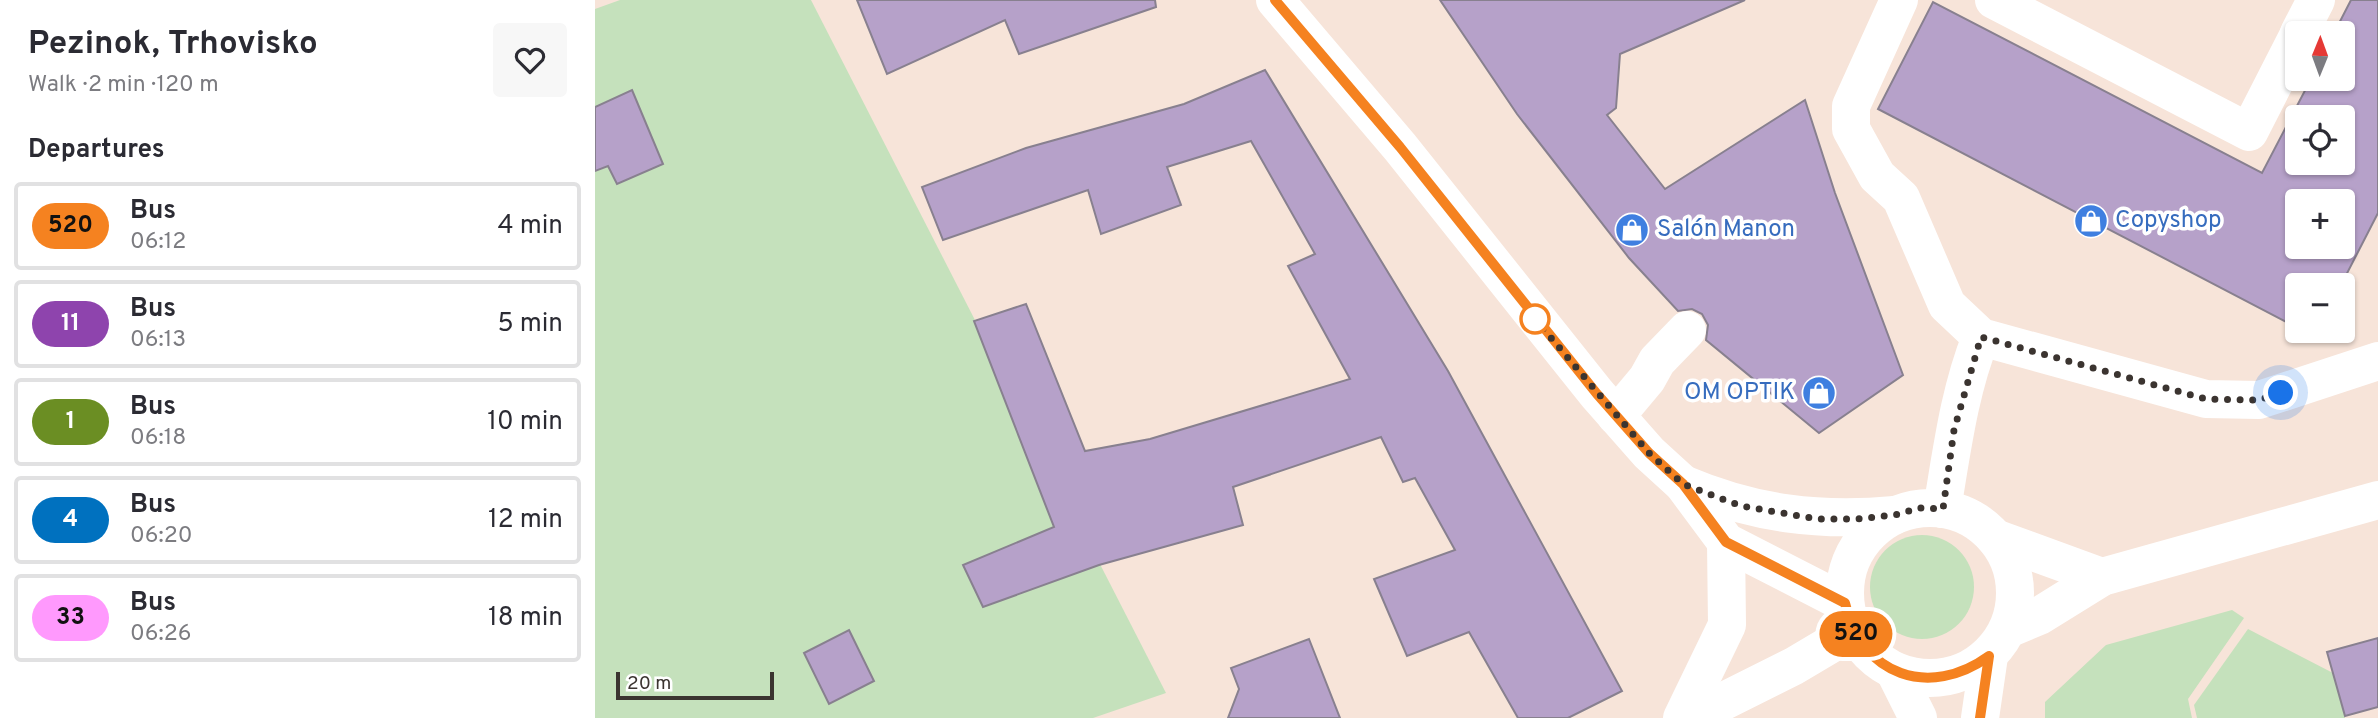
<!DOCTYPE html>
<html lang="en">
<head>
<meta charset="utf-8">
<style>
  body { margin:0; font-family:Overpass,sans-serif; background:#f7f7f7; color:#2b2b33; height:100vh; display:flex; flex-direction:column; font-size:26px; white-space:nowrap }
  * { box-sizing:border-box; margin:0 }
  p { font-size:23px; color:#7c7c81 }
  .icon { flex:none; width:38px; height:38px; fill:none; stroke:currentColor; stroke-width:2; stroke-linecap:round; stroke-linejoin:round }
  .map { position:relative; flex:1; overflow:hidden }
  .sheet { display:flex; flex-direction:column; background:#fff; width:595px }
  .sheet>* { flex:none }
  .badge { padding:0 14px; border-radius:23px; font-size:24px; line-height:46px }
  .needle { width:46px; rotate:1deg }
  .buttons { position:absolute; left:1690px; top:21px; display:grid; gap:14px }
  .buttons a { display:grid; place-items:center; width:70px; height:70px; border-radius:7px; background:#fff; box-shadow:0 2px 5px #0004; font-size:35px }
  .scale { position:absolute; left:21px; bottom:18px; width:158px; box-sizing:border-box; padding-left:7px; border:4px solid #3b3430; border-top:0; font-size:19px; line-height:24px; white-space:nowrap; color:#3b3430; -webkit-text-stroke:5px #fff; paint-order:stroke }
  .you { position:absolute; width:35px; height:35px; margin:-18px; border:5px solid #fff; border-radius:50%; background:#1a73e8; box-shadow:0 0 0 10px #1a73e833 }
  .map>.badge { position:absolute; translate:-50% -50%; box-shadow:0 0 0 4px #fff }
  h2 { padding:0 28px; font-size:26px; line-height:63px }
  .round { display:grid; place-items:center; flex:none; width:74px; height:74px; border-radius:7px; background:#f7f7f7 }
  .overview { display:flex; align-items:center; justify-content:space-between; height:119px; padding:0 28px }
  h1 { font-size:33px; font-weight:700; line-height:52px }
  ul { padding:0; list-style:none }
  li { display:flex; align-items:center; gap:21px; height:88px; margin:0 14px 10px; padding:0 14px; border:4px solid #e1e1e2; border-radius:7px }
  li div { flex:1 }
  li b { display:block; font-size:26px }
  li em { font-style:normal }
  li .badge { min-width:77px; font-weight:700; text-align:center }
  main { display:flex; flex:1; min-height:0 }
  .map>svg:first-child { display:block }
</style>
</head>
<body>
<main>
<section class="sheet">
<div class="overview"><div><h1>Pezinok, Trhovisko</h1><p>Walk · 2 min · 120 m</p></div><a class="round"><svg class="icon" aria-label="heart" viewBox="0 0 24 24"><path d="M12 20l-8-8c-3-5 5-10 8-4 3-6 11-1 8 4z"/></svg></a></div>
<h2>Departures</h2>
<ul>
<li><span class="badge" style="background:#f58220;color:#111">520</span><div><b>Bus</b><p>06:12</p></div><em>4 min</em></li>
<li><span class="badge" style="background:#8e44ad;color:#fff">11</span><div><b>Bus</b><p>06:13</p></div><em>5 min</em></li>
<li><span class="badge" style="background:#6b8e23;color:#fff">1</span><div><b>Bus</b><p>06:18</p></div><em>10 min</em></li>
<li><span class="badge" style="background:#0071bf;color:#fff">4</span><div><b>Bus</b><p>06:20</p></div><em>12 min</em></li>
<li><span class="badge" style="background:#ff99fd;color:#111">33</span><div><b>Bus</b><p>06:26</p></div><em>18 min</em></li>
</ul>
</section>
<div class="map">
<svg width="1783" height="718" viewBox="0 0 1783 718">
  <rect width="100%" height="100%" fill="#f7e4d9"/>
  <!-- green -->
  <g fill="#c5e1bc">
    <path d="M 25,0 L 216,0 L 571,693 L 498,718 L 0,718 L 0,9 Z"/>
    <circle cx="1327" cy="587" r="52"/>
    <path d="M 1637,610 L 1649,618 L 1593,699 L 1597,718 L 1450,718 L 1450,702 L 1511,645 Z"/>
    <path d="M 1653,629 L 1738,673 L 1750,718 L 1602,718 L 1599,705 Z"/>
  </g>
  <!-- building -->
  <g fill="#b6a1c9" stroke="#88808f" stroke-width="2" fill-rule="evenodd">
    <path d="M 262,0 L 560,0 L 561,7 L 424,54 L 410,20 L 292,74 Z"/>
    <path d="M 845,0 L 1150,0 L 1025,54 L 1021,108 L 1012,115 L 1070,189 L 1210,100 L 1240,193 L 1308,375 L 1224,433 L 1111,340 L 1113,325 L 1107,314 L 1097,309 L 1083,311 L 1034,258 L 922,114 Z"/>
    <path d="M 1756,0 L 1783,0 L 1783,213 L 1746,285 L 1703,285 L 1703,328 L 1283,109 L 1338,2 L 1667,173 L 1716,79 L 1748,79 L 1748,33 L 1739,33 ZM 1703,117 L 1748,117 L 1748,163 L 1703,163 ZM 1703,201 L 1748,201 L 1748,247 L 1703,247 Z"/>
    <path d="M 670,70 L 853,371 L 1027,691 L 973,718 L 923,718 L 874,632 L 812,656 L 779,579 L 860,550 L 820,478 L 808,482 L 786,437 L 638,487 L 648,525 L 504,565 L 388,607 L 368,565 L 459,527 L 379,321 L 431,304 L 490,451 L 555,439 L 755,379 L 693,266 L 720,254 L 656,141 L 572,167 L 586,205 L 506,234 L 493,190 L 348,240 L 327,187 L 431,148 L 589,104 Z"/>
    <path d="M 37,90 L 68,164 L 22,184 L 13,166 L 0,171 L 0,107 Z"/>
    <path d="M 254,630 L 279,681 L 234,704 L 209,653 Z"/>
    <path d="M 1783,638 L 1783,707 L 1750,716 L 1732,652 Z"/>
    <path d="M 714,639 L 745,718 L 633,718 L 644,689 L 636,668 Z"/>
  </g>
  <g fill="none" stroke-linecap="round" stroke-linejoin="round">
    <!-- minor -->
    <g stroke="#fff" stroke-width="38">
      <path d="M 680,0 L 805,147 L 1002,394 L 1054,453 L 1088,484 L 1131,542 L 1250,603"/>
      <path d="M 1304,0 L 1256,106 L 1256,129 L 1282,176 L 1306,198 L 1352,305 L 1386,337 L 1611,399 L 1664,400 L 1783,361"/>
      <path d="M 1399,0 L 1654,132 L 1703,36"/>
      <path d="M 1704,33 L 1721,0"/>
      <path d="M 1021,416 L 1052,379 L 1062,361 L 1092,330"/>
      <path d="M 1088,484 C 1159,514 1224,522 1300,515"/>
      <circle cx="1335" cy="593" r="85"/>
      <path d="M 1347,509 C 1357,450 1364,392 1386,337"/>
      <path d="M 1400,538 L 1507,577"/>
      <path d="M 1413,629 L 1444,616 L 1507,577 L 1783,500"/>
      <path d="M 1300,672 L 1323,718"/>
      <path d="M 1087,718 L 1132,625 L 1131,542"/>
      <path d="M 1095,718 L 1199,666 L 1258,631"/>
      <path d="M 1385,718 L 1394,656"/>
    </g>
  </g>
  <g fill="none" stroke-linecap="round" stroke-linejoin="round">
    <!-- line casing -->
    <g stroke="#fff" stroke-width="16">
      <path id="line" d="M 680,0 L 805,147 L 1002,394 L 1054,453 L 1088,484 L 1131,542 L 1250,603 C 1266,676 1335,699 1394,656 L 1385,718"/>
    </g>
    <!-- line -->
    <use href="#line" stroke="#f58220" stroke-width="10"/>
    <!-- walk -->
    <path stroke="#3b3430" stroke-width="7" stroke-dasharray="0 12.6" d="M 940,319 L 1054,453 L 1088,484 L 1146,506 L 1222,519 L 1261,519 L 1300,515 L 1324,508 L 1348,509 L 1359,430 L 1386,337 L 1611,399 L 1664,400 L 1686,393"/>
  </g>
  <!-- icons -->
  <defs>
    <g id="shop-disc" transform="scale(1.75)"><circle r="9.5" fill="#3f7fe0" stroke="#fff"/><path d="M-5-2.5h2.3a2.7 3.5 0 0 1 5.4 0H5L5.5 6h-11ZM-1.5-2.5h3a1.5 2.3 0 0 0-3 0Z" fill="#fff"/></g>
  </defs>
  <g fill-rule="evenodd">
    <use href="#shop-disc" x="1496" y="221"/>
    <use href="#shop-disc" x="1037" y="230"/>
    <use href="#shop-disc" x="1224" y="393"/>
  </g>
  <!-- markers -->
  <circle fill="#fff" stroke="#f58220" stroke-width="3.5" cx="940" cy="319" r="14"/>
  <g text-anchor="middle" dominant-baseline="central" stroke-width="7" stroke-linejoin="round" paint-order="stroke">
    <!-- shop labels -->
    <g font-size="24" fill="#366cbe" stroke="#fff" text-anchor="start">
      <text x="1520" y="221">Copyshop</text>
      <text x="1062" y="230">Salón Manon</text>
      <text x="1200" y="393" text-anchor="end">OM OPTIK</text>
    </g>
  </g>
</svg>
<div class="buttons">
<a><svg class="needle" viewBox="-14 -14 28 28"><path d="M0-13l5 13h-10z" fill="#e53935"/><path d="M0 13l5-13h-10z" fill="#7c7c81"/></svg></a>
<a><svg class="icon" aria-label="locate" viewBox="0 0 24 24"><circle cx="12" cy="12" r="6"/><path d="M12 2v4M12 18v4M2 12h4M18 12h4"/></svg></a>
<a>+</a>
<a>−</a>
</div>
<div class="scale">20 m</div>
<div class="you" style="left:1686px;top:393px"></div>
<b class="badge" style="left:1261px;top:634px;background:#f58220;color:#111">520</b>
</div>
</main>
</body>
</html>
